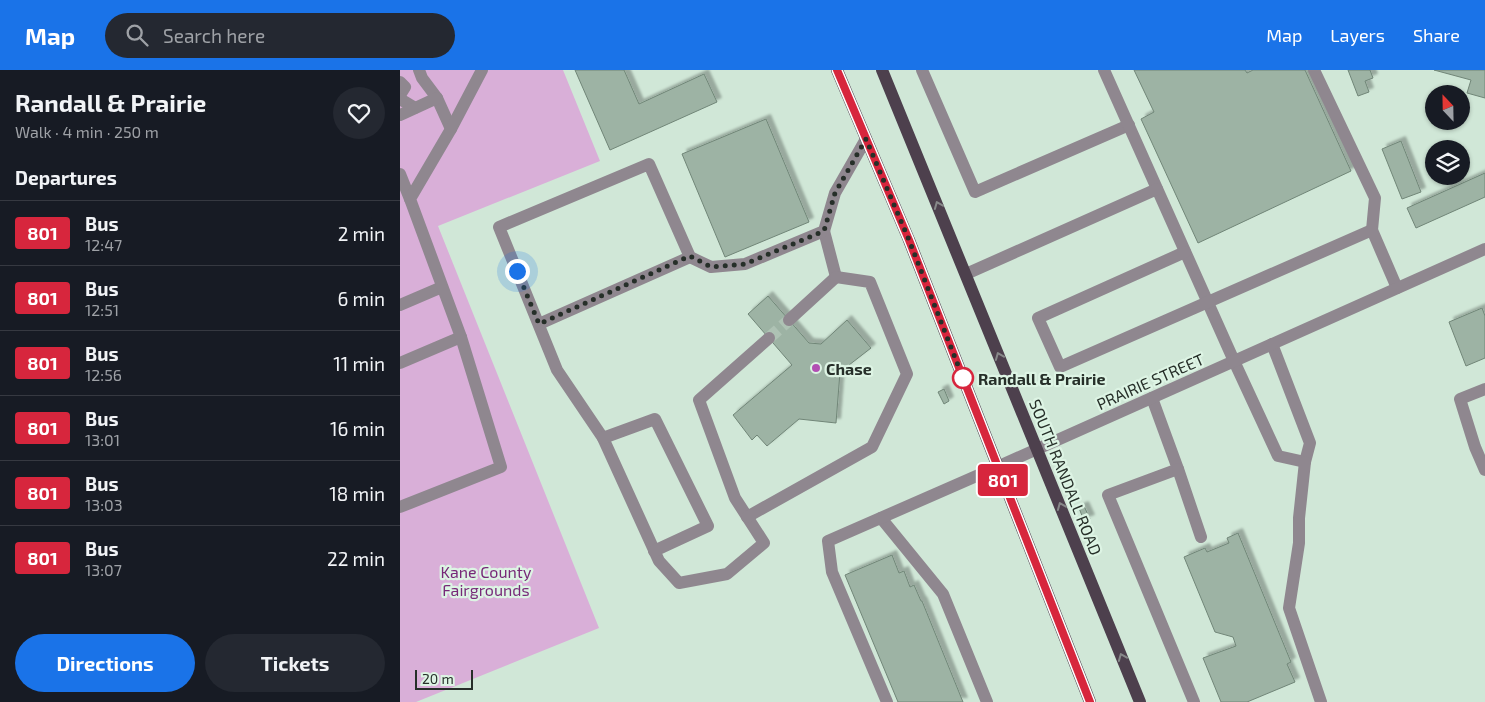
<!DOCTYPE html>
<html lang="en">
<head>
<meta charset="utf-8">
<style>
  body { margin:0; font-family:"Exo 2",sans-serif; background:#242831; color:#f1f3f6; height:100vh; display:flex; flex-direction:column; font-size:19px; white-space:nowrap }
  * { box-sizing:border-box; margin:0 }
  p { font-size:16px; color:#9ea1a6 }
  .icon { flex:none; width:28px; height:28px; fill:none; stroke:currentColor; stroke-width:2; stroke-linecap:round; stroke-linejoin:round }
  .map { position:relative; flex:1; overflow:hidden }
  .sheet { display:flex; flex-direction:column; background:#171b24; width:400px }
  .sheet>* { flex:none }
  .badge { padding:0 10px; border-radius:4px; font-size:18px; line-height:32px }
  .needle { width:32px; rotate:338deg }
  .controls { position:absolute; left:1025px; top:15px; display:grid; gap:10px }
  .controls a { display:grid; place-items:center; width:45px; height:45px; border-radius:50%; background:#171b24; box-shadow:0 1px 4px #0004; font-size:25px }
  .scale { position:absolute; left:15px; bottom:12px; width:58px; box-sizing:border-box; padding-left:5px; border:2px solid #262f29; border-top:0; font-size:14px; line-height:18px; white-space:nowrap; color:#262f29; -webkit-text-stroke:4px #ddf4e4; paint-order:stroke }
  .you { position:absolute; width:25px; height:25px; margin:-12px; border:4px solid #fff; border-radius:50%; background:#1a73e8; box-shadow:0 0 0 8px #1a73e833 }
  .map>.badge { position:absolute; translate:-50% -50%; box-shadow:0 0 0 2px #fff }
  h2 { padding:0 15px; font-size:19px; line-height:45px }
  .round { display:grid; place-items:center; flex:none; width:52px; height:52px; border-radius:26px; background:#242831 }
  .summary { display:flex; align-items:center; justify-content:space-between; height:85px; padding:0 15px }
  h1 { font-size:24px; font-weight:700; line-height:38px }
  .cta { display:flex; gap:10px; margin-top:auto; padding:10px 15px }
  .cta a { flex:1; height:58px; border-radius:30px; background:#1a73e8; color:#fff; font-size:20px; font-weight:700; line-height:58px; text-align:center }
  .cta a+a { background:#242831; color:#f1f3f6 }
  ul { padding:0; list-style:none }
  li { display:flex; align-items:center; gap:15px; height:65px; padding:0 15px; border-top:1px solid #363941 }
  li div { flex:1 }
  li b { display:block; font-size:19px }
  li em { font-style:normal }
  li .badge { min-width:55px; font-weight:700; text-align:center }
  header { display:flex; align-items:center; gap:30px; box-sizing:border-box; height:70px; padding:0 25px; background:#1a73e8; color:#fff }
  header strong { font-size:24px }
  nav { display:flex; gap:28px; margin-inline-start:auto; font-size:18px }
  .search { width:350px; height:45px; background:#242831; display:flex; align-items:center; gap:12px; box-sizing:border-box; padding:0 18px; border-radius:28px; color:#9ea1a6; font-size:19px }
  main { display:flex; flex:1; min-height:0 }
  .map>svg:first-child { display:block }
</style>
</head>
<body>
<header>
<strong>Map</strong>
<div class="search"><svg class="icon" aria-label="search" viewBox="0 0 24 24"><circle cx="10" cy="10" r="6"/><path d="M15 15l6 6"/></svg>Search here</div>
<nav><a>Map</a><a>Layers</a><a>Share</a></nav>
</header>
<main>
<section class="sheet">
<div class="summary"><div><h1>Randall &amp; Prairie</h1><p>Walk · 4 min · 250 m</p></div><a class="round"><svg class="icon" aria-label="heart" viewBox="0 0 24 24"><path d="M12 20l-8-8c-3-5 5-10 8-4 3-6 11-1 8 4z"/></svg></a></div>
<h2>Departures</h2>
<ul>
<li><span class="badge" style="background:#d7263d;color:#fff">801</span><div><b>Bus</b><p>12:47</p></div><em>2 min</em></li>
<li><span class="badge" style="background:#d7263d;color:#fff">801</span><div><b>Bus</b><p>12:51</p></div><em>6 min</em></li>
<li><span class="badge" style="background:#d7263d;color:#fff">801</span><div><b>Bus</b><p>12:56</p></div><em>11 min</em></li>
<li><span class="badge" style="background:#d7263d;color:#fff">801</span><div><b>Bus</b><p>13:01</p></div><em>16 min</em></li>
<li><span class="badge" style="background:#d7263d;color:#fff">801</span><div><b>Bus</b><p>13:03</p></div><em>18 min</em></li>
<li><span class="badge" style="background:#d7263d;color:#fff">801</span><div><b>Bus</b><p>13:07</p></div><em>22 min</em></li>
</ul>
<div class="cta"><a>Directions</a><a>Tickets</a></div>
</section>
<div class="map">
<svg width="1085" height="632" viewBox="0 0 1085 632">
  <defs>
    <filter id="shadow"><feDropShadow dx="4.5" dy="-4.5" stdDeviation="1" flood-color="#0004"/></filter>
  </defs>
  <rect width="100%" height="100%" fill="#d0e7d7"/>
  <!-- green -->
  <path fill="#d9afd8" d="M 0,0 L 163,0 L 200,91 L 38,156 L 199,558 L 16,632 L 0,632 Z"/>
  <!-- building -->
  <g fill="#9db3a4" stroke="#718678" filter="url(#shadow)">
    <path d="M 175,0 L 224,0 L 239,34 L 304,4 L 317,32 L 210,80 Z"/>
    <path d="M 734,0 L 845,0 L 847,3 L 853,0 L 905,0 L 951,101 L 798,173 L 741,49 L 754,42 Z"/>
    <path d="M 948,0 L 970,0 L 973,8 L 965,11 L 969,22 L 958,26 Z"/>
    <path d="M 1034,0 L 1085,0 L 1085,28 L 1067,23 L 1071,10 Z"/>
    <path d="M 366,49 L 409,152 L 325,187 L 282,84 Z"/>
    <path d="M 1001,71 L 1021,122 L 1002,129 L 982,79 Z"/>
    <path d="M 1085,103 L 1085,127 L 1016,158 L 1007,138 Z"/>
    <path d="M 368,226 L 409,273 L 421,274 L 447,250 L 471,278 L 440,302 L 436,353 L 399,349 L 367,376 L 357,365 L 352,370 L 333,345 L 392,295 L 348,244 Z"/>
    <path d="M 1082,238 L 1085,246 L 1085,288 L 1066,296 L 1049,252 Z"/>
    <path d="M 544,319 L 549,331 L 544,334 L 538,322 Z"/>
    <path d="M 684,436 L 690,449 L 684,451 L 679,438 Z"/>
    <path d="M 838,463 L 891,592 L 887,594 L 895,612 L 847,632 L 821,632 L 803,588 L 836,576 L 833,567 L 815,562 L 784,487 L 805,478 L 807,482 L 829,473 L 827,468 Z"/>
    <path d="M 492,485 L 499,503 L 504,501 L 510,517 L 514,515 L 521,531 L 522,531 L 563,632 L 498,632 L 445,505 Z"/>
  </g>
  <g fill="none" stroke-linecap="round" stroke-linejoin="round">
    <!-- minor-tunnel -->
    <path stroke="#aec2b4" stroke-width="12" stroke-dasharray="12 6" stroke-linecap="butt" d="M 369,268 L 389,250"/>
    <!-- minor -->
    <g stroke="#8f878f" stroke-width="12">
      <path d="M 19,0 L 22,8 L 37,28 L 51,59"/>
      <path d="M 522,0 L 575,122 L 729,55"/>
      <path d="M 704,0 L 834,291 L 878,386 L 905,392 L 910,373 L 872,274"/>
      <path d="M 914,0 L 975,128 L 972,160"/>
      <path d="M 0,12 L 5,17 L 0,25"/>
      <path d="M 0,29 L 15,38"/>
      <path d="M 0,45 L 37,28"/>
      <path d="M 0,104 L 10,129"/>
      <path d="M 424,161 L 436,207"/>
      <path d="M 785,182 L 638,248 L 660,297 L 972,160 L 997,218"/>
      <path d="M 566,204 L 757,119"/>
      <path d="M 0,235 L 42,217"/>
      <path d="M 389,250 L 436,207"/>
      <path d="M 139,254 L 290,187"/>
      <path d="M 369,268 L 299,330 L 335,428 L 364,473 L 327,504 L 279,513 L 259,491 L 203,368 L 157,300 L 99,157 L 249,94 L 290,187 L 311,197 L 345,194 L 424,161 L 435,123 L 466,69"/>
      <path d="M 0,293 L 61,267"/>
      <path d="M 1085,319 L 1060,329 L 1075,377 L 1085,400"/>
      <path d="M 752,328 L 778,399 L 708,425 L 794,632"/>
      <path d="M 203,368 L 255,349 L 308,456 L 254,481"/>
      <path d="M 905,392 L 899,448 L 899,473 L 889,538 L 921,632"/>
      <path d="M 778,399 L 801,467"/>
      <path d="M 0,437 L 101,397 L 61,267 L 10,129 L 51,59 L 82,0"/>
      <path d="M 347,447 L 472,377 L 507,304 L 470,212 L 436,207"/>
      <path d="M 481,448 L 543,524 L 587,632"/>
      <path d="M 487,632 L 432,502 L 428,471 L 597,397 L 1085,179"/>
    </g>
    <!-- major -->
    <g stroke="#4d404d" stroke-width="12">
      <path d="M 437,0 L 509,170 L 690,632"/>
      <path d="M 482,0 L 740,632"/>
    </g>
  </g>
  <!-- one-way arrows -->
  <defs><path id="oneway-chevron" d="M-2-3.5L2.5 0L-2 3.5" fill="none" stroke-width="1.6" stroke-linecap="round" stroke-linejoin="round" transform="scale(1.25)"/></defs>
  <g stroke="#878889">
    <use href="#oneway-chevron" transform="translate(538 135) rotate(-112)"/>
    <use href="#oneway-chevron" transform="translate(599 286) rotate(-112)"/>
    <use href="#oneway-chevron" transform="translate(661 436) rotate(-112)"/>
    <use href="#oneway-chevron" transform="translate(722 587) rotate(-112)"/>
  </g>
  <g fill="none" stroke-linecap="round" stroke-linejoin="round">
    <!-- line casing -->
    <g stroke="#fff" stroke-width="11">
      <path id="line" d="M 437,0 L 509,170 L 690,632"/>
    </g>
    <!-- line -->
    <use href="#line" stroke="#d7263d" stroke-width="8"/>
    <!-- walk -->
    <path stroke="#262f29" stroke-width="5" stroke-dasharray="0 9" d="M 117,201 L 139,254 L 290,186 L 311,197 L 345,194 L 424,161 L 435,123 L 466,69 L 509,170 L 563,308"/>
  </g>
  <!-- markers -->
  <circle fill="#b24eb3" stroke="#ddf4e4" stroke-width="2" cx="416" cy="298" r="5"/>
  <circle fill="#fff" stroke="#d7263d" stroke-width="2.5" cx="563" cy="308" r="10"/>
  <g text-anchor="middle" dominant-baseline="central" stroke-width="4.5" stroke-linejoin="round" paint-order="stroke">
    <!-- poi labels -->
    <g font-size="16" font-weight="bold" fill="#262f29" stroke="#ddf4e4" text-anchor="start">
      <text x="426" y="298">Chase</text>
    </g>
    <!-- stop labels -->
    <g font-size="16" font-weight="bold" fill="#262f29" stroke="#ddf4e4" text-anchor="start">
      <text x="578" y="308">Randall &amp; Prairie</text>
    </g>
    <!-- street labels -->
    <g font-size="16" fill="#262f29" stroke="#ddf4e4">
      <text transform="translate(750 311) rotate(-24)">PRAIRIE STREET</text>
      <text transform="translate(666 407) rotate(68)">SOUTH RANDALL ROAD</text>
    </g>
    <!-- park labels -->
    <g font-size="16" fill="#772978" stroke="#ddf4e4">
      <text x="86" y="501">Kane County<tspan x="86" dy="18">Fairgrounds</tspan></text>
    </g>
  </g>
</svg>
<div class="controls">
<a><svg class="needle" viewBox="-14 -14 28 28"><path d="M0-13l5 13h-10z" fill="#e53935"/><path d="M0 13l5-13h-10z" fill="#9ea1a6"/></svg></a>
<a><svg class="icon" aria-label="layers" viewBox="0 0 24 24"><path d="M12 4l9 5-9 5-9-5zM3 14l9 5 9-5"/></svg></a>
</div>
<div class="scale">20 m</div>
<div class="you" style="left:117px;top:201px"></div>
<b class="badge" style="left:603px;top:410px;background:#d7263d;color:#fff">801</b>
</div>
</main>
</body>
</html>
